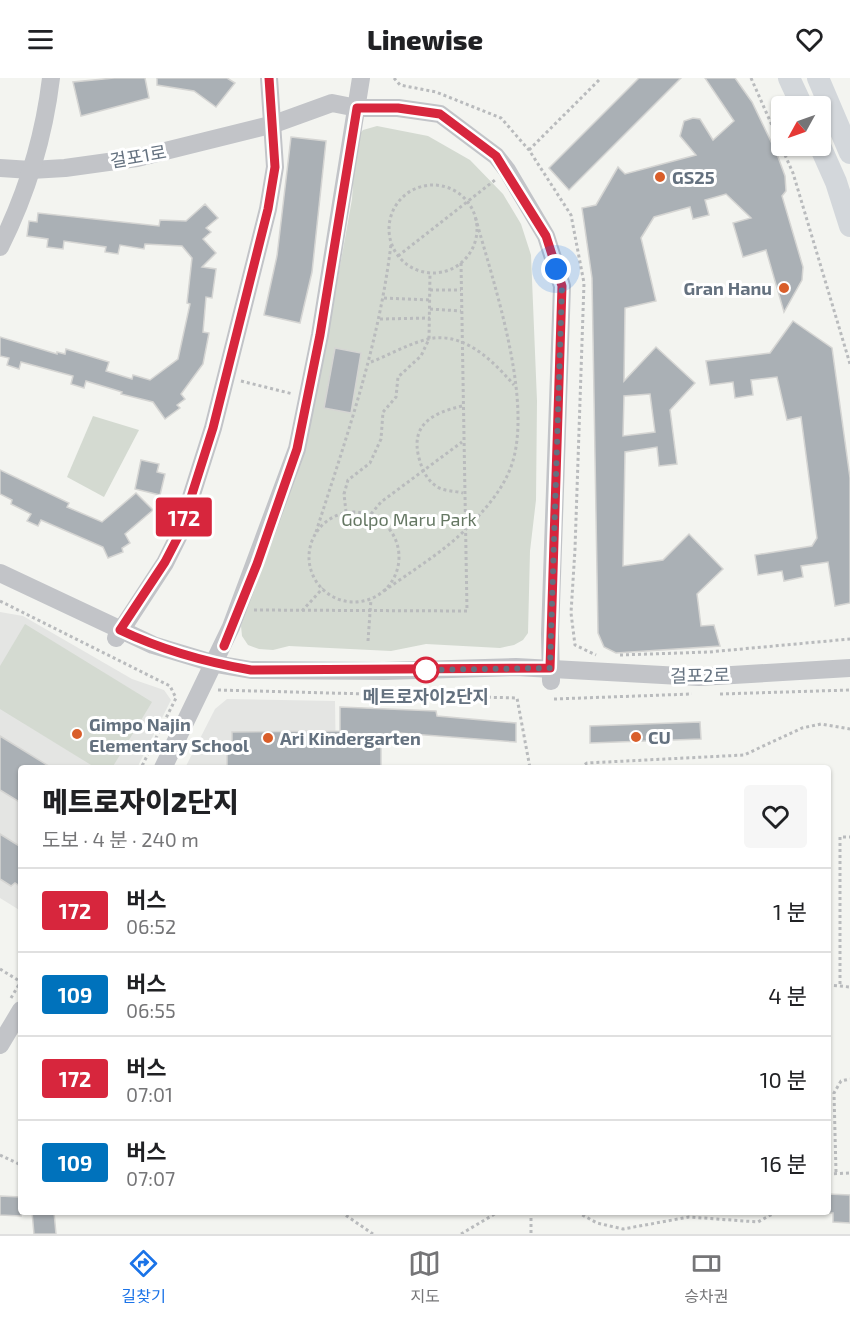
<!DOCTYPE html>
<html lang="ko">
<head>
<meta charset="utf-8">
<style>
  body { margin:0; font-family:"Exo 2","Noto Sans KR",sans-serif; background:#f6f6f6; color:#202124; height:100vh; display:flex; flex-direction:column; font-size:22px; white-space:nowrap }
  * { box-sizing:border-box; margin:0 }
  p { font-size:20px; color:#757577 }
  .icon { flex:none; width:33px; height:33px; fill:none; stroke:currentColor; stroke-width:2; stroke-linecap:round; stroke-linejoin:round }
  .map { position:relative; flex:1; overflow:hidden }
  .details { position:absolute; left:18px; top:687px; width:813px; height:450px; display:flex; flex-direction:column; background:#fff; border-radius:6px; box-shadow:0 2px 4px #0004 }
  .details>* { flex:none }
  .badge { padding:0 12px; border-radius:4px; font-size:21px; line-height:39px }
  .needle { width:39px; rotate:230deg }
  .tools { position:absolute; left:771px; top:18px; display:grid; gap:12px }
  .tools a { display:grid; place-items:center; width:60px; height:60px; border-radius:6px; background:#fff; box-shadow:0 2px 4px #0004; font-size:30px }
  .you { position:absolute; width:30px; height:30px; margin:-15px; border:4px solid #fff; border-radius:50%; background:#1a73e8; box-shadow:0 0 0 9px #1a73e833 }
  .map>.badge { position:absolute; translate:-50% -50%; box-shadow:0 0 0 3px #fff }
  .round { display:grid; place-items:center; flex:none; width:63px; height:63px; border-radius:6px; background:#f6f6f6 }
  .headline { display:flex; align-items:center; justify-content:space-between; height:102px; padding:0 24px }
  h1 { font-size:28px; font-weight:800; line-height:45px }
  ul { padding:0; list-style:none }
  li { display:flex; align-items:center; gap:18px; height:84px; padding:0 24px; border-top:2px solid #e0e0e0 }
  li div { flex:1 }
  li b { display:block; font-size:22px }
  li em { font-style:normal }
  li .badge { min-width:66px; font-weight:700; text-align:center }
  header { display:flex; justify-content:space-between; align-items:center; height:78px; padding:0 24px; background:#fff; font-size:27px; font-weight:800 }
  .tab-bar { display:flex; justify-content:space-around; align-items:center; height:84px; border-top:2px solid #e0e0e0; background:#fff; font-size:16px; color:#757577 }
  .tab-bar a { display:grid; justify-items:center; gap:3px }
  .tab-bar .on { color:#1a73e8 }
  .map>svg:first-child { display:block }
</style>
</head>
<body>
<header><svg class="icon" aria-label="menu" viewBox="0 0 24 24"><path d="M4 6h16M4 12h16M4 18h16"/></svg>Linewise<svg class="icon" aria-label="heart" viewBox="0 0 24 24"><path d="M12 20l-8-8c-3-5 5-10 8-4 3-6 11-1 8 4z"/></svg></header>
<div class="map">
<svg width="850" height="1156" viewBox="0 0 850 1156">
  <rect width="100%" height="100%" fill="#f3f4f0"/>
  <!-- built -->
  <g fill="#e4e5e3">
    <path d="M 0,534 L 23,538 L 132,601 L 164,612 L 171,622 L 137,690 L 21,690 L 21,833 L 0,820 Z"/>
    <path d="M 227,621 L 335,623 L 336,690 L 185,690 L 215,631 Z"/>
  </g>
  <!-- green -->
  <g fill="#d4dad1">
    <path d="M 377,48 L 428,58 L 470,82 L 503,116 L 521,146 L 531,177 L 537,323 L 536,422 L 530,473 L 528,555 L 523,562 L 514,567 L 500,570 L 426,566 L 391,573 L 289,568 L 273,572 L 259,571 L 248,567 L 242,558 L 241,548 L 325,272 L 352,121 L 356,60 L 363,52 Z"/>
    <path d="M 93,338 L 139,352 L 104,419 L 67,399 Z"/>
    <path d="M 25,546 L 152,624 L 112,690 L 96,690 L 0,631 L 0,588 Z"/>
  </g>
  <!-- building -->
  <g fill="#aab0b5" stroke="#d5d5d3" stroke-width="1.5" fill-rule="evenodd">
    <path d="M 114,0 L 145,0 L 149,20 L 81,38 L 73,4 Z"/>
    <path d="M 157,0 L 227,0 L 235,5 L 216,29 L 194,13 L 157,7 Z"/>
    <path d="M 639,0 L 681,0 L 569,112 L 549,90 Z"/>
    <path d="M 705,0 L 735,0 L 752,24 L 777,76 L 785,98 L 786,113 L 782,118 L 803,189 L 802,202 L 784,234 L 766,172 L 743,179 L 733,145 L 751,140 L 726,116 L 705,122 L 709,137 L 693,141 L 690,129 L 654,139 L 641,160 L 656,223 L 625,230 L 624,303 L 656,269 L 695,305 L 670,332 L 677,386 L 659,388 L 657,369 L 625,374 L 623,488 L 663,482 L 689,456 L 723,491 L 697,516 L 701,548 L 714,547 L 720,568 L 616,575 L 604,569 L 598,555 L 592,200 L 582,130 L 596,127 L 618,89 L 625,96 L 696,77 L 680,58 L 684,43 L 693,40 L 700,41 L 713,62 L 734,43 ZM 650,316 L 655,354 L 623,358 L 624,318 Z"/>
    <path d="M 291,59 L 326,63 L 312,194 L 300,245 L 264,237 L 277,178 Z"/>
    <path d="M 205,126 L 218,140 L 206,150 L 211,154 L 203,161 L 216,175 L 202,189 L 216,191 L 212,220 L 206,219 L 203,254 L 209,255 L 203,286 L 181,316 L 185,321 L 177,327 L 180,330 L 165,341 L 153,324 L 121,316 L 122,314 L 86,303 L 84,310 L 71,306 L 73,298 L 21,284 L 19,291 L 7,287 L 9,280 L 0,278 L 0,259 L 57,276 L 57,274 L 65,276 L 66,271 L 109,284 L 106,293 L 132,301 L 133,297 L 150,302 L 178,281 L 190,226 L 187,225 L 192,180 L 182,168 L 145,166 L 144,171 L 120,167 L 118,176 L 105,174 L 106,169 L 64,163 L 63,171 L 47,169 L 48,161 L 27,158 L 29,143 L 37,144 L 38,135 L 159,148 L 160,142 L 186,143 Z"/>
    <path d="M 793,243 L 832,270 L 850,400 L 850,525 L 835,528 L 828,484 L 801,488 L 803,499 L 784,503 L 782,493 L 758,497 L 755,477 L 812,468 L 817,460 L 801,339 L 787,342 L 777,299 L 751,302 L 753,317 L 735,320 L 733,304 L 710,307 L 706,283 L 770,275 Z"/>
    <path d="M 335,270 L 361,275 L 351,335 L 324,330 Z"/>
    <path d="M 141,382 L 159,386 L 157,394 L 165,396 L 160,417 L 135,411 Z"/>
    <path d="M 0,392 L 69,425 L 67,429 L 102,444 L 136,415 L 153,432 L 125,456 L 130,465 L 122,470 L 123,474 L 108,480 L 103,469 L 41,442 L 38,448 L 27,443 L 31,436 L 11,426 L 12,422 L 0,416 Z"/>
    <path d="M 340,629 L 436,633 L 437,638 L 516,645 L 516,664 L 399,655 L 398,665 L 381,665 L 381,690 L 227,690 L 227,666 L 232,666 L 232,654 L 340,653 Z"/>
    <path d="M 700,644 L 701,661 L 590,665 L 590,648 Z"/>
    <path d="M 0,658 L 52,690 L 21,690 L 21,725 L 0,712 Z"/>
    <path d="M 0,756 L 21,769 L 21,809 L 15,805 L 11,808 L 0,801 Z"/>
    <path d="M 828,1116 L 850,1117 L 850,1145 L 833,1144 L 833,1135 L 828,1135 Z"/>
    <path d="M 0,1118 L 21,1119 L 21,1138 L 0,1137 Z"/>
    <path d="M 32,1134 L 54,1134 L 56,1156 L 34,1156 Z"/>
  </g>
  <g fill="none" stroke-linecap="round" stroke-linejoin="round">
    <!-- path -->
    <g stroke="#b9bbbd" stroke-width="3" stroke-dasharray="3 3" stroke-linecap="butt">
      <path d="M 394,0 L 400,7 L 436,14 L 501,40 L 529,72 L 571,137 L 584,205 L 575,471 L 571,535 L 575,567 L 596,577"/>
      <path d="M 751,0 L 793,95 L 850,286"/>
      <path d="M 529,72 L 601,0"/>
      <circle cx="433" cy="151" r="44"/>
      <path d="M 398,178 L 495,102"/>
      <path d="M 430,212 L 461,212"/>
      <path d="M 384,220 L 430,222"/>
      <path d="M 430,231 L 461,233"/>
      <path d="M 380,241 L 430,240"/>
      <path d="M 371,284 C 389,277 408,266 428,261 C 464,253 493,283 514,307"/>
      <path d="M 241,303 L 293,316"/>
      <path d="M 462,328 C 433,335 410,346 419,380 C 422,391 426,401 436,408 C 442,413 455,413 463,415"/>
      <path d="M 346,434 L 344,416 L 348,402 L 370,385 L 381,361 L 383,334 L 396,319 L 398,299 L 421,278 L 429,261 L 430,195"/>
      <circle cx="354" cy="479" r="45"/>
      <path d="M 371,436 L 381,424 L 462,364"/>
      <path d="M 316,454 C 347,357 379,267 391,166"/>
      <path d="M 384,513 C 410,494 445,473 467,450 C 482,435 499,416 508,396 C 538,333 493,204 475,138"/>
      <path d="M 0,523 L 170,608 L 176,620 L 141,690"/>
      <path d="M 254,532 L 467,533 L 461,184"/>
      <path d="M 302,533 L 323,510"/>
      <path d="M 368,563 L 371,521"/>
      <path d="M 620,577 L 709,574 L 850,561"/>
      <path d="M 218,612 L 517,620 L 530,690"/>
      <path d="M 720,616 L 850,612"/>
      <path d="M 554,621 L 692,616"/>
      <path d="M 580,690 L 587,685 L 744,677 L 802,650 L 821,646 L 850,651"/>
      <path d="M 0,891 L 21,904"/>
      <path d="M 840,906 L 840,759 L 850,759"/>
      <path d="M 828,907 L 850,909"/>
      <path d="M 11,920 L 21,903"/>
      <path d="M 21,968 L 21,981"/>
      <path d="M 0,1077 L 21,1087"/>
      <path d="M 836,1094 L 834,1015 L 841,1003 L 850,1001"/>
      <path d="M 828,1096 L 850,1095"/>
      <path d="M 341,1134 L 373,1156"/>
      <path d="M 531,1134 L 531,1156"/>
      <path d="M 577,1134 L 597,1145 L 623,1151 L 689,1139 L 758,1144 L 776,1134"/>
      <path d="M 461,1156 L 498,1134"/>
    </g>
    <!-- minor -->
    <g stroke="#c2c4c8" stroke-width="18">
      <path d="M 0,90 L 31,92 L 65,90 L 137,80 L 274,46 L 332,25 L 357,30 L 398,30 L 440,36 L 496,78 L 507,92 L 546,158 L 562,208 L 550,556 L 551,603"/>
      <path d="M 0,169 C 26,117 44,59 51,0"/>
      <path d="M 0,495 L 153,567 L 216,586 L 251,592 L 384,593 L 516,589 L 699,599 L 850,590"/>
      <path d="M 116,560 L 165,485 L 179,457 L 213,350 L 268,131 L 275,89 L 269,0"/>
      <path d="M 163,690 L 231,549 L 297,371 L 320,257 L 361,0"/>
      <path d="M 0,967 L 21,932"/>
    </g>
    <!-- major -->
    <g stroke="#d3d7db" stroke-width="22">
      <path d="M 789,0 L 802,28"/>
      <path d="M 818,0 L 850,75"/>
      <path d="M 820,68 L 836,104 L 850,148"/>
    </g>
  </g>
  <g fill="none" stroke-linecap="round" stroke-linejoin="round">
    <!-- line casing -->
    <g stroke="#fff" stroke-width="14">
      <path id="line" d="M 224,568 L 257,486 L 297,371 L 320,257 L 357,30 L 398,30 L 440,36 L 496,78 L 546,158 L 562,208 L 550,590 L 251,592 C 205,584 162,572 120,552 L 165,484 L 179,457 L 213,350 L 268,131 L 275,89 L 269,0"/>
    </g>
    <!-- line -->
    <use href="#line" stroke="#d7263d" stroke-width="9"/>
    <!-- walk -->
    <path stroke="#64717f" stroke-width="6" stroke-dasharray="0 10.8" d="M 426,592 L 423,592 L 550,590 L 562,208 L 556,191"/>
  </g>
  <!-- markers -->
  <g fill="#d95e2a" stroke="#fff" stroke-width="2">
    <circle cx="660" cy="99" r="6"/>
    <circle cx="784" cy="210" r="6"/>
    <circle cx="77" cy="656" r="6"/>
    <circle cx="636" cy="659" r="6"/>
    <circle cx="268" cy="660" r="6"/>
  </g>
  <circle fill="#fff" stroke="#d7263d" stroke-width="3" cx="426" cy="592" r="12"/>
  <g text-anchor="middle" dominant-baseline="central" stroke-width="6" stroke-linejoin="round" paint-order="stroke">
    <!-- street labels -->
    <g font-size="18" fill="#64717f" stroke="#fff">
      <text transform="translate(138 78) rotate(-10)">걸포1로</text>
      <text transform="translate(700 597) rotate(-1)">걸포2로</text>
    </g>
    <!-- poi labels -->
    <g font-size="18" font-weight="bold" fill="#64717f" stroke="#fff" text-anchor="start">
      <text x="672" y="99">GS25</text>
      <text x="772" y="210" text-anchor="end">Gran Hanu</text>
      <text x="89" y="646">Gimpo Najin<tspan x="89" dy="21">Elementary School</tspan></text>
      <text x="648" y="659">CU</text>
      <text x="280" y="660">Ari Kindergarten</text>
    </g>
    <!-- park labels -->
    <g font-size="18" fill="#657763" stroke="#fff">
      <text x="409" y="441">Golpo Maru Park</text>
    </g>
    <!-- stop labels -->
    <g font-size="18" font-weight="bold" fill="#64717f" stroke="#fff">
      <text x="426" y="618">메트로자이2단지</text>
    </g>
  </g>
</svg>
<div class="tools">
<a><svg class="needle" viewBox="-14 -14 28 28"><path d="M0-13l5 13h-10z" fill="#e53935"/><path d="M0 13l5-13h-10z" fill="#757577"/></svg></a>
</div>
<div class="you" style="left:556px;top:191px"></div>
<b class="badge" style="left:184px;top:439px;background:#d7263d;color:#fff">172</b>
<section class="details">
<div class="headline"><div><h1>메트로자이2단지</h1><p>도보 · 4 분 · 240 m</p></div><a class="round"><svg class="icon" aria-label="heart" viewBox="0 0 24 24"><path d="M12 20l-8-8c-3-5 5-10 8-4 3-6 11-1 8 4z"/></svg></a></div>
<ul>
<li><span class="badge" style="background:#d7263d;color:#fff">172</span><div><b>버스</b><p>06:52</p></div><em>1 분</em></li>
<li><span class="badge" style="background:#0072bc;color:#fff">109</span><div><b>버스</b><p>06:55</p></div><em>4 분</em></li>
<li><span class="badge" style="background:#d7263d;color:#fff">172</span><div><b>버스</b><p>07:01</p></div><em>10 분</em></li>
<li><span class="badge" style="background:#0072bc;color:#fff">109</span><div><b>버스</b><p>07:07</p></div><em>16 분</em></li>
</ul>
</section>
</div>
<nav class="tab-bar">
<a class="on"><svg class="icon" aria-label="directions" viewBox="0 0 24 24"><path d="M12 3l9 9-9 9-9-9zM9 14v-3h6M13 9l2 2-2 2"/></svg>길찾기</a>
<a><svg class="icon" aria-label="map" viewBox="0 0 24 24"><path d="M3 6l6-2 6 2 6-2v14l-6 2-6-2-6 2zM9 4v14M15 6v14"/></svg>지도</a>
<a><svg class="icon" aria-label="tickets" viewBox="0 0 24 24"><path d="M3 7h18v10H3zM15 7v10"/></svg>승차권</a>
</nav>
</body>
</html>
